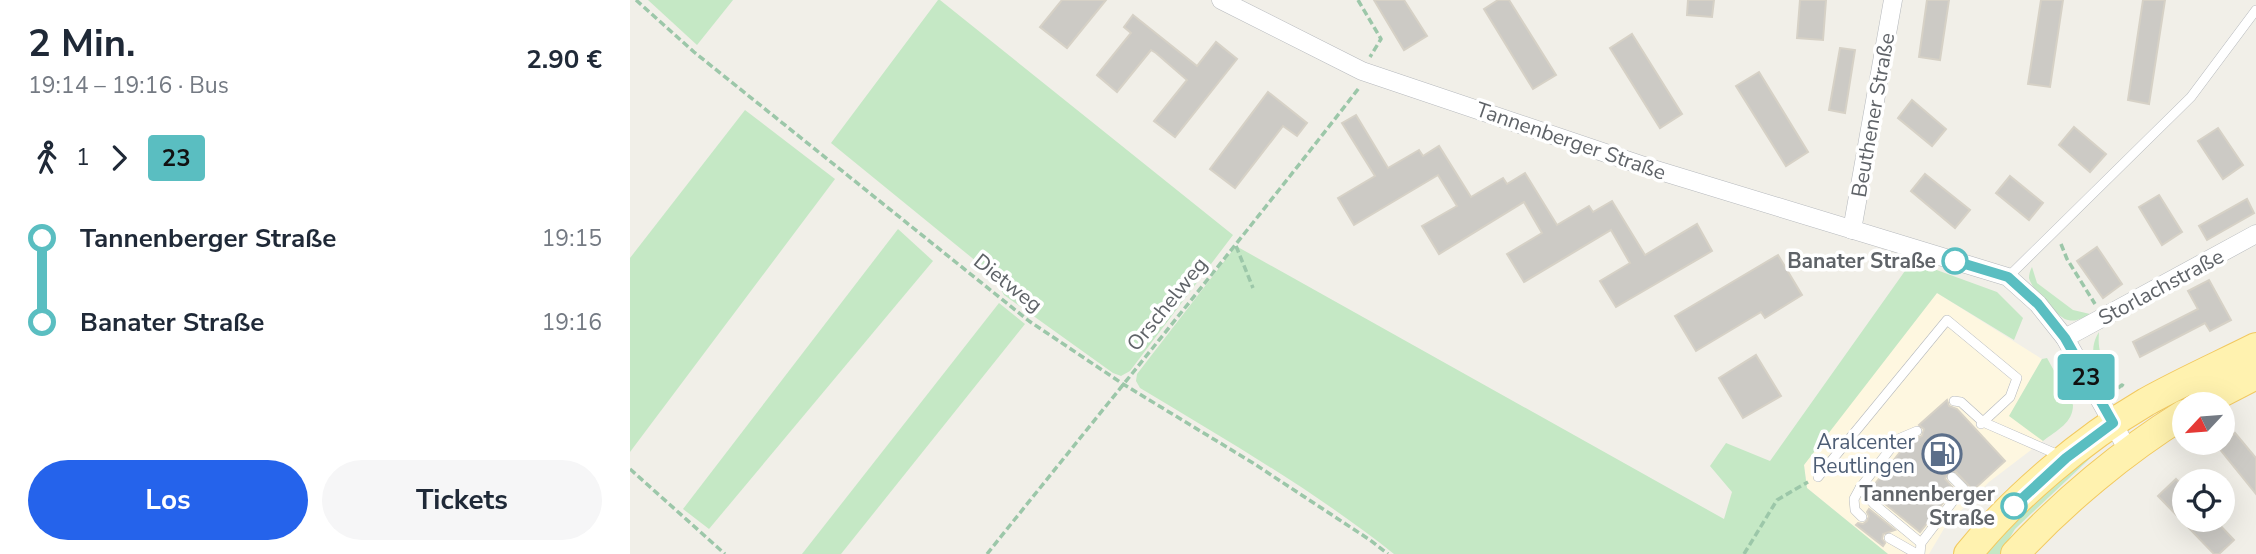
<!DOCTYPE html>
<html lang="de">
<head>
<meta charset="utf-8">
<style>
  body { margin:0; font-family:"Nunito Sans",sans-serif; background:#f6f6f7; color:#1f2937; height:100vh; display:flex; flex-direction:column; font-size:26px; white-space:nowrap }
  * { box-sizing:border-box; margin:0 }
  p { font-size:23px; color:#747a83 }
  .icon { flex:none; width:38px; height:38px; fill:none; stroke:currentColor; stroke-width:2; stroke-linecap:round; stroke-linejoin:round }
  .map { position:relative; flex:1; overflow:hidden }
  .details { display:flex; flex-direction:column; background:#fff; width:630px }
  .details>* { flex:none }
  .badge { padding:0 14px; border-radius:5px; font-size:24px; line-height:46px }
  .needle { width:46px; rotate:244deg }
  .tools { position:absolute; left:1542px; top:392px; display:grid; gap:14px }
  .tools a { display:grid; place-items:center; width:63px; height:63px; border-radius:50%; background:#fff; box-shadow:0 7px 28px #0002; font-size:35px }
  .map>.badge { position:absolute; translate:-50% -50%; box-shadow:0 0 0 4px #fff }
  .legs { display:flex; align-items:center; gap:10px; height:77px; padding:0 28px; font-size:23px }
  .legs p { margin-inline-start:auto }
  .overview { display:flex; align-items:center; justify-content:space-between; height:119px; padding:0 28px }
  h1 { font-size:38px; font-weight:700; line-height:52px }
  .cta { display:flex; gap:14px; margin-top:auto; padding:14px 28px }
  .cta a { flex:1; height:80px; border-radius:42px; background:#2563eb; color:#fff; font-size:28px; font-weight:700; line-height:80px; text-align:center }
  .cta a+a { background:#f6f6f7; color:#1f2937 }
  ul { padding:0 28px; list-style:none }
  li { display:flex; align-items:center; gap:24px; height:84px; font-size:26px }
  li i { display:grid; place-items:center; width:10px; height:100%; margin:0 9px; background:currentColor }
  li i::after { content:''; width:18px; height:18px; margin:-9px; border:5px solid; border-radius:50%; background:#fff }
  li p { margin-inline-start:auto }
  li:first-child i { background:linear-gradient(#0000 50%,currentColor 0) }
  li:last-child i { background:linear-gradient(currentColor 50%,#0000 0) }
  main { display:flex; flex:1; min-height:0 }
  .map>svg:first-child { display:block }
</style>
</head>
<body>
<main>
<section class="details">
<div class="overview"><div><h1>2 Min.</h1><p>19:14 – 19:16 · Bus</p></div><b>2.90 €</b></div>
<div class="legs"><svg class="icon" aria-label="walk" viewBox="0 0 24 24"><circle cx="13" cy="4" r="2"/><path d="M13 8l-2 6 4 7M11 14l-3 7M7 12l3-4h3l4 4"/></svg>1<svg class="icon" aria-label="forward" viewBox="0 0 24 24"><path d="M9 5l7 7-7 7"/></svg><b class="badge" style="background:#5abec1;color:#111">23</b></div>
<ul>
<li><i style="color:#5abec1"></i><b>Tannenberger Straße</b><p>19:15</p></li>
<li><i style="color:#5abec1"></i><b>Banater Straße</b><p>19:16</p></li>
</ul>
<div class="cta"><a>Los</a><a>Tickets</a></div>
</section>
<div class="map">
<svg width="1626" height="554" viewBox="0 0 1626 554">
  <rect width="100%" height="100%" fill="#f1efe8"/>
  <!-- commercial -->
  <path fill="#fef7e0" d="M 1307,293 L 1412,359 L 1380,415 L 1413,441 L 1359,482 L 1315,527 L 1299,554 L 1258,554 L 1177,488 L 1174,465 L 1181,454 Z"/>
  <!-- green -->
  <g fill="#c5e8c5">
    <path d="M 18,0 L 103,0 L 67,45 Z"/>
    <path d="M 308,0 L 310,0 L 603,235 L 500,371 L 491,376 L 483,373 L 374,295 L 363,275 L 201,143 Z"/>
    <path d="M 115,110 L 205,179 L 0,452 L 0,258 Z"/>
    <path d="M 268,229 L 303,261 L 79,529 L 53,509 Z"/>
    <path d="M 606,246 L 1094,519 L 1102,492 L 1080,466 L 1096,443 L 1140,461 L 1282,261 L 1367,292 L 1393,318 L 1384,340 L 1307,293 L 1174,465 L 1177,488 L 1258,554 L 764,554 C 685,491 596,440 510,388 L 506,381 L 507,374 Z"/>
    <path d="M 1402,267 L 1407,283 L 1443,310 L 1460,314 C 1453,318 1446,322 1438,320 C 1428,318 1401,288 1399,278 C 1399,274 1400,271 1402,267 Z"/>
    <path d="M 369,303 L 395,324 L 211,554 L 172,554 Z"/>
    <path d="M 1469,332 C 1467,356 1474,359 1485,379 L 1483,383 C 1467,368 1456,353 1469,332 Z"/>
    <path d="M 1417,358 L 1443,405 C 1443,423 1427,430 1413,441 L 1379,416 L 1412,359 Z"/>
    <path d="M 1471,448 L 1385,529 L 1370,554 L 1353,554 L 1405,500 L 1464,451 Z"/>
  </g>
  <!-- building -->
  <g fill="#cccac5" stroke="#d6d1c6" stroke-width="2">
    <path d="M 432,0 L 476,0 L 437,48 L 410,27 Z"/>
    <path d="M 744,0 L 774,0 L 797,36 L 774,50 Z"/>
    <path d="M 868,0 L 879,0 L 926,75 L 903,89 L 854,9 Z"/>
    <path d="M 1058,0 L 1084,0 L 1082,17 L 1057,15 Z"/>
    <path d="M 1170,0 L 1196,0 L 1193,40 L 1167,38 Z"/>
    <path d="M 1297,0 L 1319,0 L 1310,60 L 1289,57 Z"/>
    <path d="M 1411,0 L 1433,0 L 1420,87 L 1398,84 Z"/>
    <path d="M 1513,0 L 1535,0 L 1519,104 L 1498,100 Z"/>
    <path d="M 503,15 L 567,66 L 586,42 L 607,59 L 545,137 L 524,121 L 557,80 L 526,53 L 521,50 L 487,92 L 467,75 L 501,33 L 494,27 Z"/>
    <path d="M 1002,34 L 1052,114 L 1030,128 L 980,48 Z"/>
    <path d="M 1210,48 L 1225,50 L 1215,113 L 1199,110 Z"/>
    <path d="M 1129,72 L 1178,152 L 1156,166 L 1106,86 Z"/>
    <path d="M 638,92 L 677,123 L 667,136 L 653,126 L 605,188 L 580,169 Z"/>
    <path d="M 1282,100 L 1316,129 L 1302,146 L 1268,118 Z"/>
    <path d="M 726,115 L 758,168 L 789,150 L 793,156 L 809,146 L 841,197 L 873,178 L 877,184 L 895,173 L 927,225 L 959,206 L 963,212 L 982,201 L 1015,255 L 1067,224 L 1082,251 L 986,307 L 970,281 L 1000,263 L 981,230 L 894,282 L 877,254 L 912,233 L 894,202 L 809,254 L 792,226 L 827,206 L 808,175 L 724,225 L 708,198 L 745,176 L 712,123 Z"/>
    <path d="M 1444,127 L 1476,154 L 1460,172 L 1429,145 Z"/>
    <path d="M 1588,128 L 1613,165 L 1593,179 L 1568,141 Z"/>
    <path d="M 1295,174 L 1340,210 L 1325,228 L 1281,191 Z"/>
    <path d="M 1380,176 L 1413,203 L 1399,220 L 1366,193 Z"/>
    <path d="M 1529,195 L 1552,232 L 1532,245 L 1509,207 Z"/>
    <path d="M 1617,199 L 1624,213 L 1577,240 L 1569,226 Z"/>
    <path d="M 1467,247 L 1492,284 L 1473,298 L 1447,261 Z"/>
    <path d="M 1148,255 L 1172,295 L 1135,318 L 1131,312 L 1066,351 L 1045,316 Z"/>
    <path d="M 1579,280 L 1601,320 L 1580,331 L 1575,323 L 1510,357 L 1503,342 L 1568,309 L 1558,291 Z"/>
    <path d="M 1126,355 L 1151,396 L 1113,418 L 1089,378 Z"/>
    <path d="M 1317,400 L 1319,406 L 1327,409 L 1375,461 L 1343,490 L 1326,472 L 1318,472 L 1315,479 L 1324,489 L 1290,532 L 1249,499 L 1241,489 L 1278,442 L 1292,436 L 1294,429 L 1289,425 Z"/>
    <path d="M 1605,433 L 1626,458 L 1626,494 L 1588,447 Z"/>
    <path d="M 1546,479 L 1554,487 L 1554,520 L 1585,520 L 1604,540 L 1589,554 L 1584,554 L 1528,496 Z"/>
    <path d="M 1239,509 L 1265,530 L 1253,534 L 1252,539 L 1255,543 L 1253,546 L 1226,525 L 1228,523 L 1233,524 L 1237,521 L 1239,516 L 1237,512 Z"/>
  </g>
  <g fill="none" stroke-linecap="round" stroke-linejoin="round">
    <!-- lane casing -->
    <g stroke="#b5b8bc" stroke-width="10">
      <g id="lane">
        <path d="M 1378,277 L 1561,97 L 1626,10"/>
        <path d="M 1351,424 L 1353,422 L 1431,456"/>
        <path d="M 1188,477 L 1317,320 L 1387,378 L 1380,397 L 1353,422 L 1331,402 L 1324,401"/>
        <path d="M 1230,488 L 1244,504 L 1291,543"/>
        <path d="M 1232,517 L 1225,510 L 1224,499 L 1230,488 L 1268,439 L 1287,431"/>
        <path d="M 1259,538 L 1287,554"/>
        <path d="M 1290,554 L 1291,543 L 1333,488 L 1322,477"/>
      </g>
    </g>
    <!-- street casing -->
    <g stroke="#b5b8bc" stroke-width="19">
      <g id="street">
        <path d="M 591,0 L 732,71 L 1020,168 L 1378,277 L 1408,304 L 1435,338 L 1499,452"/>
        <path d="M 1222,230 L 1263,0"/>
        <path d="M 1435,338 L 1626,234"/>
      </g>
    </g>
    <!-- primary casing -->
    <g stroke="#f2c960" stroke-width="30">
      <g id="primary">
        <path d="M 1570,404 L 1626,375"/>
        <path d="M 1338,554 C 1384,497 1453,439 1516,402 C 1552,382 1590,365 1626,347"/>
        <path d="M 1385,554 C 1433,502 1494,451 1554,414"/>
      </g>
    </g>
    <!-- path -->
    <g stroke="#9cc7a9" stroke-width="3.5" stroke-dasharray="7 3.5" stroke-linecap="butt">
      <path d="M 6,0 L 64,52 L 399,321 L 493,384 L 623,463 L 740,540 L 758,554"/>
      <path d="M 728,0 L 751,39 L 740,57"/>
      <path d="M 1431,244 L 1437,259 L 1465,304"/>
      <path d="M 606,246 L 623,288"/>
      <path d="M 1488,388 L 1492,385 L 1495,387"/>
      <path d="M 0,469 L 95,554"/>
      <path d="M 357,554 C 481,399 607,245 729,88"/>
      <path d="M 1114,554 L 1147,500 L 1178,482"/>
    </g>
    <!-- lane -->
    <use href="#lane" stroke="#fff" stroke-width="9"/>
    <!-- street -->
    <use href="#street" stroke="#fff" stroke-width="18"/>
    <!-- primary -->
    <use href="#primary" stroke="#fff2af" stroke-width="28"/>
  </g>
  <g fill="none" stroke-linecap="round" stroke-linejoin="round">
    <!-- line-1 casing -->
    <g stroke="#fff" stroke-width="16">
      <path id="line-1" d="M 1325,261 L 1378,277 L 1408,304 L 1435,338 L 1483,423 L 1436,458 L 1384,506"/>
    </g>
    <!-- line-1 -->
    <use href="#line-1" stroke="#5abec1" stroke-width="10"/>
  </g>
  <!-- icons -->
  <defs>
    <g id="fuel-ring" transform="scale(2.0125)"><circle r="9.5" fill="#fff" stroke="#5c6f8a" stroke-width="1.5"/><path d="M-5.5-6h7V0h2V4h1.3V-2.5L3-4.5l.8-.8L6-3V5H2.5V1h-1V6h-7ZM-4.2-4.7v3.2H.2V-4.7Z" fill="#5c6f8a"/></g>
  </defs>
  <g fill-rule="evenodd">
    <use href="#fuel-ring" x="1312" y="454"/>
  </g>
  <!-- markers -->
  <g fill="#fff" stroke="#5abec1" stroke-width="3.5">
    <circle cx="1325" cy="261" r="12"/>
    <circle cx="1384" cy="506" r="12"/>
  </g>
  <g text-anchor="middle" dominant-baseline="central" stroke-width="7" stroke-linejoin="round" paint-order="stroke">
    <!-- street labels -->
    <g font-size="21" fill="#5f6368" stroke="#fff">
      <text transform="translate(1243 115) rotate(-80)">Beuthener Straße</text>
      <text transform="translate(941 141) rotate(19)">Tannenberger Straße</text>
      <text transform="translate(378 283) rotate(38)">Dietweg</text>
      <text transform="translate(1531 287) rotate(-28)">Storlachstraße</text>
      <text transform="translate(537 304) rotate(-51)">Orschelweg</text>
    </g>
    <!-- stop labels -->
    <g font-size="21" font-weight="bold" fill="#5f6368" stroke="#fff" text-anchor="end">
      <text x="1306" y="261">Banater Straße</text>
      <text x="1365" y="494">Tannenberger<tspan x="1365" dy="24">Straße</tspan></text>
    </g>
    <!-- service labels -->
    <g font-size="21" fill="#4e5e75" stroke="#fff" text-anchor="end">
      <text x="1285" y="442">Aralcenter<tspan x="1285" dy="24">Reutlingen</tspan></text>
    </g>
  </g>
</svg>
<div class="tools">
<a><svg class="needle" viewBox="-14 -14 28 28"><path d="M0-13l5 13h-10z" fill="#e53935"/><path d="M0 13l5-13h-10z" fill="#747a83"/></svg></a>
<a><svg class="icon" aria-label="locate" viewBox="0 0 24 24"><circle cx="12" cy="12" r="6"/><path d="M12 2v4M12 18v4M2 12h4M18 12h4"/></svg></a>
</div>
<b class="badge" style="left:1456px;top:377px;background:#5abec1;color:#111">23</b>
</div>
</main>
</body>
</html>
